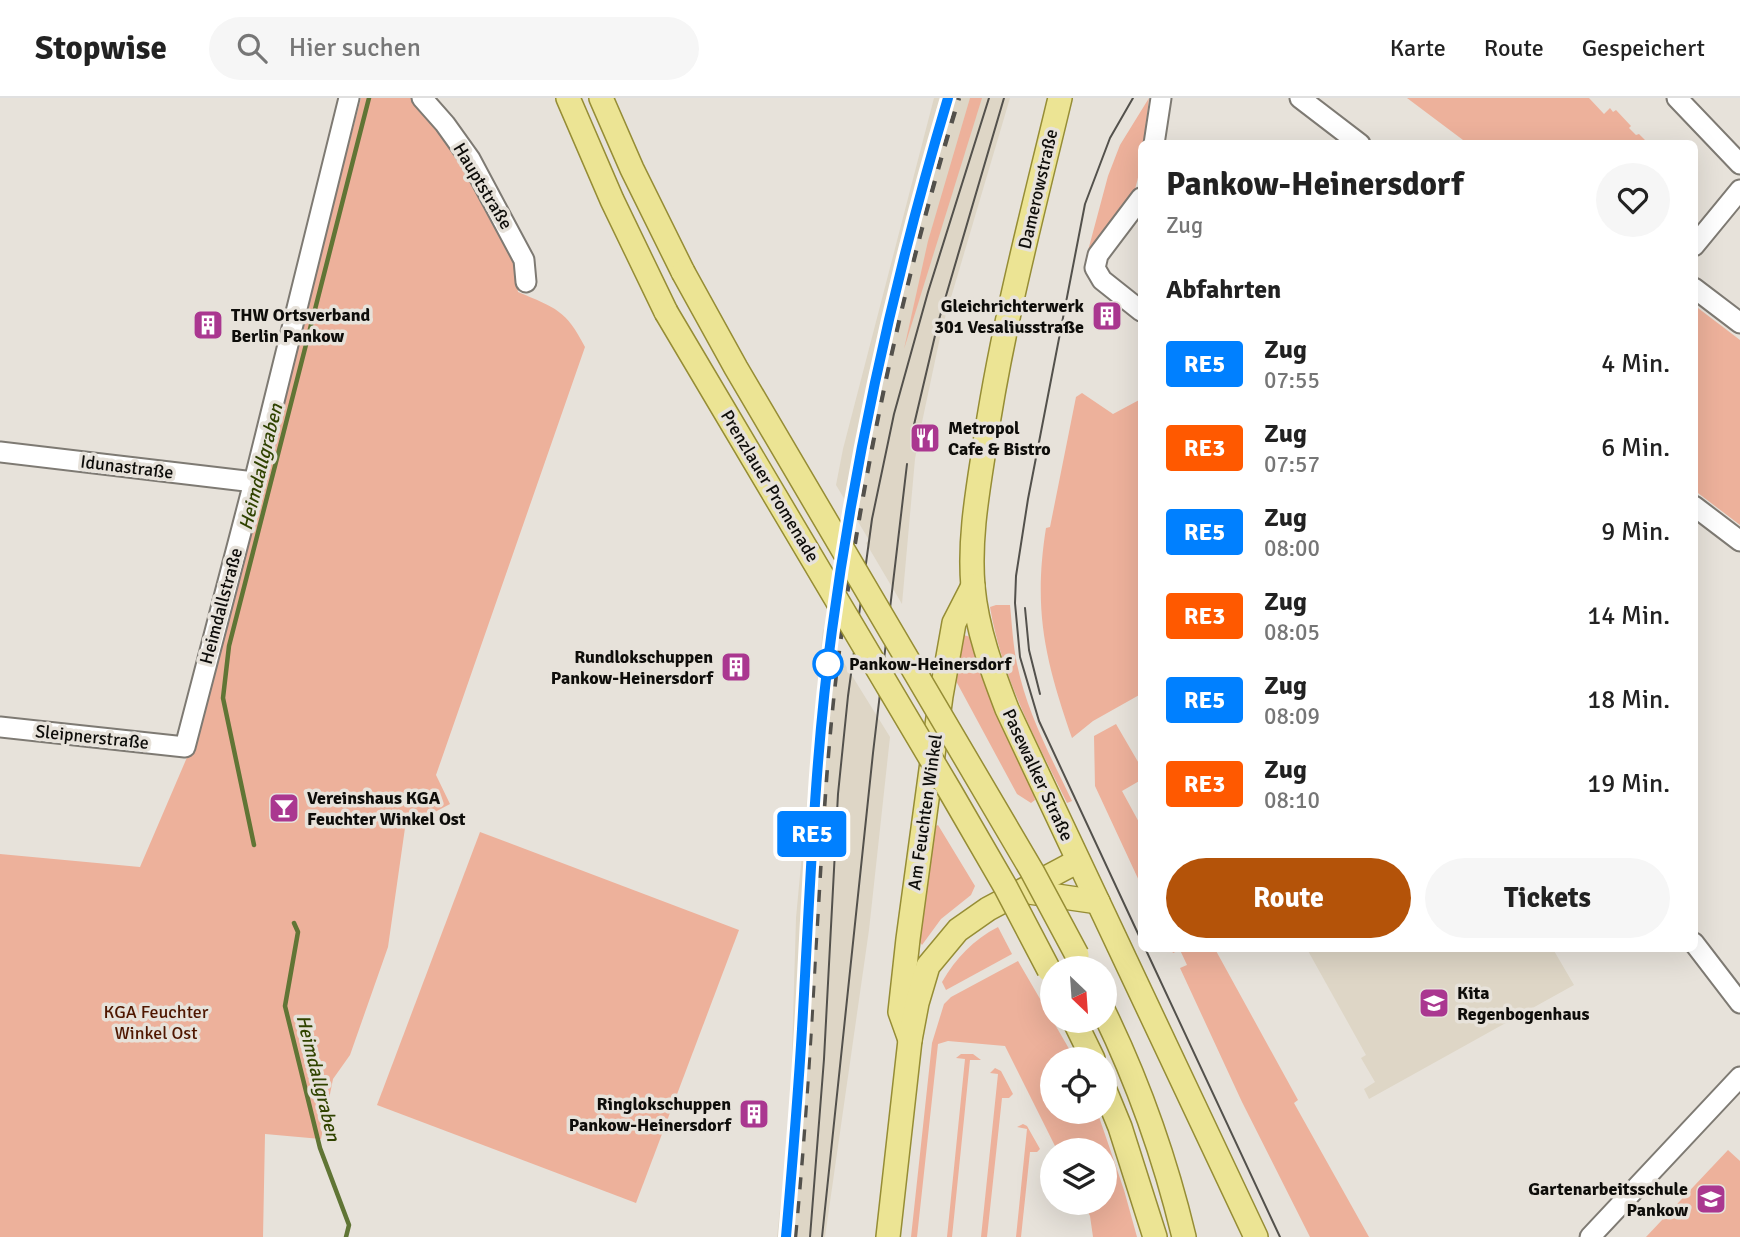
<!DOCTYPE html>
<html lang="de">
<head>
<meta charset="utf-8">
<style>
  body { margin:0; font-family:Signika,sans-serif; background:#f6f6f6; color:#222; height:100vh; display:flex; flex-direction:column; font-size:26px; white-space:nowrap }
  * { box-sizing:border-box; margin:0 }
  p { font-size:23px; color:#767676 }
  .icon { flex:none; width:38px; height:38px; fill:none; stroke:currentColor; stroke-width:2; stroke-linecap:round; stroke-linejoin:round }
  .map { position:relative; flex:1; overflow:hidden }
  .drawer { position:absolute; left:1138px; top:42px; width:560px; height:812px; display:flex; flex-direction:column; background:#fff; border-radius:10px; box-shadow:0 7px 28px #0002 }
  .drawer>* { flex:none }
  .badge { padding:0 14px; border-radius:5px; font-size:24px; line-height:46px }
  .needle { width:46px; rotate:155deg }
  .tools { position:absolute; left:1040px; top:858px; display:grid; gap:14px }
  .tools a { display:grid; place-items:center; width:77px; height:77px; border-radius:50%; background:#fff; box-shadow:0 7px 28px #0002; font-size:35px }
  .map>.badge { position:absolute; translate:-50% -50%; box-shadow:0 0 0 4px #fff }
  h2 { padding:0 28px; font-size:26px; line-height:63px }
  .round { display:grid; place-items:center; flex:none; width:74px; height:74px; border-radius:37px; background:#f6f6f6 }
  .overview { display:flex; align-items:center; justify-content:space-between; height:119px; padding:0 28px }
  h1 { font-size:33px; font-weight:700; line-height:52px }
  .action { display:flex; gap:14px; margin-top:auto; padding:14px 28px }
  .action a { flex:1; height:80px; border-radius:42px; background:#b45309; color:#fff; font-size:28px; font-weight:700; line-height:80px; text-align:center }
  .action a+a { background:#f6f6f6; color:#222 }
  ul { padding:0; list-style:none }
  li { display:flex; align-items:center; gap:21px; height:84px; padding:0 28px }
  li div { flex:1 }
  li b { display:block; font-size:26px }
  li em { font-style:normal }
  li .badge { min-width:77px; font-weight:700; text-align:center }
  header { display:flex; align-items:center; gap:42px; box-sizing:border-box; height:98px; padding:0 35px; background:#fff; border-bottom:2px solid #e0e0e0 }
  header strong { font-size:33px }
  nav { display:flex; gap:38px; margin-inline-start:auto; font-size:24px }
  .search { width:490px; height:63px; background:#f6f6f6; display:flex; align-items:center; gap:18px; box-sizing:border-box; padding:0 24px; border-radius:38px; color:#767676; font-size:26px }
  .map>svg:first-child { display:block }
</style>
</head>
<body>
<header>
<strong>Stopwise</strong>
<div class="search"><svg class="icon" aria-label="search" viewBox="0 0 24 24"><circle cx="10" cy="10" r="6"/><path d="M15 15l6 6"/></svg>Hier suchen</div>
<nav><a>Karte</a><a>Route</a><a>Gespeichert</a></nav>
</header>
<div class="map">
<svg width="1740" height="1139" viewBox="0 0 1740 1139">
  <rect width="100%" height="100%" fill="#e7e2da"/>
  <!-- built -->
  <g fill="#ded6c6">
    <path d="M 934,0 L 1010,0 L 942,230 L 921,329 L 915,361 L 902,506 L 866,445 L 869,442 L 836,387 L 843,351 Z"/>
    <path d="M 823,531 L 890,639 L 869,832 L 825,1139 L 777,1139 L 788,1040 L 787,1032 L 790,1023 L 796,820 Z"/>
    <path d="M 1307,851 L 1553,851 L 1574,887 L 1369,1001 L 1364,991 L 1375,984 L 1361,960 L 1366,957 Z"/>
  </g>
  <!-- green -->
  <g fill="#edb19b">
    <path d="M 361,0 L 413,0 C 448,40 488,98 509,146 C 515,160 516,179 518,194 C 556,210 566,212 585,249 L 436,677 L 450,706 L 405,730 L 388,849 L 350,957 L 333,981 L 321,1041 L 265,1036 L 263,1139 L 0,1139 L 0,756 L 140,769 L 191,650 Z"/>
    <path d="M 970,0 L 982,0 L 904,251 L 928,143 Z"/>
    <path d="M 1149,0 L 1144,45 L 1141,46 C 1141,106 1120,119 1085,164 L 1108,78 L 1120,47 Z"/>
    <path d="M 1407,0 L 1589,0 L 1604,16 L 1610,10 L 1613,14 L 1616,12 L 1631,28 L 1629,30 L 1636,37 L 1639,36 L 1648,45 L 1467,45 Z"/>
    <path d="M 1694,207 L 1740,242 L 1740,427 L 1694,392 Z"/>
    <path d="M 1082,295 L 1113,316 L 1141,301 L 1141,596 L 1093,623 L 1072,640 C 1045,562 1033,512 1046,430 L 1050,429 L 1076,299 Z"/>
    <path d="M 996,507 L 1010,507 C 1012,527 1013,547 1017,566 C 1027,615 1051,659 1072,703 L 1067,705 C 1036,642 1002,580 990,509 Z"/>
    <path d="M 964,537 L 970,539 C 986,592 1008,643 1033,693 L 1035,702 L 1031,705 L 1017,696 L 956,583 Z"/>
    <path d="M 1116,626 L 1141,669 L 1141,682 L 1122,693 L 1141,728 L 1141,787 L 1095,688 L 1094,638 Z"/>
    <path d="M 938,727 L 975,788 L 971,797 L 941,821 L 922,847 L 919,843 L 934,729 Z"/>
    <path d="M 480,734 L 739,832 L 636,1105 L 377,1007 Z"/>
    <path d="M 998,829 L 1012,856 L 946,892 L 942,884 C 956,860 973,842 998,829 Z"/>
    <path d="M 1171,851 L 1215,851 L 1298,1002 L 1294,1005 L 1369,1139 L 1310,1139 L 1242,1004 L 1180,870 L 1187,867 L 1180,852 L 1173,855 Z"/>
    <path d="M 1018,863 L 1075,961 L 1052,961 L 1052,1013 L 1097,1013 L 1124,1092 L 1137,1139 L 1093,1139 L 1090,1118 L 1083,1104 L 1104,1104 L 1104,1052 L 1057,1052 L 1005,948 L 948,943 L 938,946 L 917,1139 L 911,1139 L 932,945 L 944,906 L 951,899 Z"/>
    <path d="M 961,956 L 973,956 L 981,962 L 970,962 L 952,1139 L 947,1139 L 965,961 L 956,960 Z"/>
    <path d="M 995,970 L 1001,973 L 1013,996 L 1009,1000 L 1002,1000 L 987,1139 L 981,1139 L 998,976 L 990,975 Z"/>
    <path d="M 1023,1026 L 1027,1028 L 1040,1051 L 1037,1054 L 1030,1054 L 1021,1139 L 1016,1139 L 1027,1031 L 1017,1029 Z"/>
    <path d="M 1728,1052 L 1740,1063 L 1740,1139 L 1646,1139 Z"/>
  </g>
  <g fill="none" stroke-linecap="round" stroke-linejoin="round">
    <!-- stream -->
    <g stroke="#607535" stroke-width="4.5">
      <path d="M 254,747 L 223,600 L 229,548 L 369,0"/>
      <path d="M 294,825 L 298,834 L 285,908 L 320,1050 L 349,1127 L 346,1139"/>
    </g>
    <!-- minor casing -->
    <g stroke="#7e7a73" stroke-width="23">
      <g id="minor">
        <path d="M 422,0 L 445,26 L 470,61 L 524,162 L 526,184"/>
        <path d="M 1300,0 L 1360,46"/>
        <path d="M 1677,0 L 1740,66"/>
        <path d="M 1154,46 L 1161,0"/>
        <path d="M 1141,100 L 1098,157 L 1095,170 L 1102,182 L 1141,213"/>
        <path d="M 1694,148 L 1740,92"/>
        <path d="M 1694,190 L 1740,225"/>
        <path d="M 0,354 L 254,384"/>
        <path d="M 1694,408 L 1740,443"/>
        <path d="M 0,629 L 185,649 L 254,384 L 349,0"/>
        <path d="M 1694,845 L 1740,905"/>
        <path d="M 1590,1139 L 1740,979"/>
      </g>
    </g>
    <!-- major casing -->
    <g stroke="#968d35" stroke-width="26">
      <g id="major">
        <path d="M 568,0 L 612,102 L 666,214"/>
        <path d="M 601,0 L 632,71 L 683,174"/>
        <path d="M 1060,0 C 1032,117 1001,233 984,352 C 977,397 969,443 973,489 C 977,532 992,572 1007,611 L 1256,1139"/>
        <path d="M 1029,794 L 1098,804"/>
        <path d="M 1104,914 C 1138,984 1166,1064 1184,1139"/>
        <path d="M 1074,922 L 1093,961"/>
        <path d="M 910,942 L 900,914 L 908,841 L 941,598 L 954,525 L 973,488"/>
        <path d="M 1104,990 L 1120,1029 L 1155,1139"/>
        <path d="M 888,1139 L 910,942 L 917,905 L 928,868 L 958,832 L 988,811 L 1078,763"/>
      </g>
    </g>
    <!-- minor -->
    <use href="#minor" stroke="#fff" stroke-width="19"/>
    <!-- major -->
    <use href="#major" stroke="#ece494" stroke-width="23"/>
    <!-- tram -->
    <g stroke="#53514c" stroke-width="2">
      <path d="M 1133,0 L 1110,40 L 1085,106 L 1028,401 L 1016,478 L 1015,505 L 1020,559 L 1039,623 L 1141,842"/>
      <path d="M 913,331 L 938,225 L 1004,0"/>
      <path d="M 1025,510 L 1029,552 L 1040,596"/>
      <path d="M 1145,850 L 1280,1139"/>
      <path d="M 810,1139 L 824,961 L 838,696 L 848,598 L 872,421 L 894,316 L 928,194 L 989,0"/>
      <path d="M 822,1139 L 873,655 L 907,366"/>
    </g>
    <!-- rail -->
    <g stroke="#53514c" stroke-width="4.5" stroke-dasharray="12 12" stroke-linecap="butt">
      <path d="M 882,249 L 897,185"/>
      <path d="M 820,647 C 828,544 843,443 863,342"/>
      <path d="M 795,1139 C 804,1045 810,950 815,856 C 822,750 826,643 841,538 C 866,355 905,176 959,0"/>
    </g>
    <!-- major-bridge casing -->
    <g stroke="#968d35" stroke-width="26" stroke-linecap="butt">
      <g id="major-bridge">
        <path d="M 683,174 L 736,270 L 1032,773 L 1077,857"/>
        <path d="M 666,214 L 950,693 L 1005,788 L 1049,872"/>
      </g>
    </g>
    <!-- major-bridge -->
    <use href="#major-bridge" stroke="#ece494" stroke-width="23"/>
  </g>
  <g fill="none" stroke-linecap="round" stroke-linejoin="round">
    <!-- line casing -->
    <g stroke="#fff" stroke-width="16">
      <path id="line" d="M 786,1139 C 792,1070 798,1000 802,931 C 810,798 814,664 832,532 C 856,352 896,174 948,0"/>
    </g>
    <!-- line -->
    <use href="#line" stroke="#0080ff" stroke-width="10"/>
  </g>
  <!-- icons -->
  <defs>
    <g id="building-square" transform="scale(1.575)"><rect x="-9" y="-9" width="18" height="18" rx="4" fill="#aa3790" stroke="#e7e2da"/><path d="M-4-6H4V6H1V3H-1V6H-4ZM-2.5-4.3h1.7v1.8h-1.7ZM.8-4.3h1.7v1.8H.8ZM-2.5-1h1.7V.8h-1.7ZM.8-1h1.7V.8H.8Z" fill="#fff"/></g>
    <g id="restaurant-square" transform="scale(1.575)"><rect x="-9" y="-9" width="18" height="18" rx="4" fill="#aa3790" stroke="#e7e2da"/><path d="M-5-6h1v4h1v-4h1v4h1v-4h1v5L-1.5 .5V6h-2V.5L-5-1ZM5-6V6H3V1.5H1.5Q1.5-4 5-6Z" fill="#fff"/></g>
    <g id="bar-square" transform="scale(1.575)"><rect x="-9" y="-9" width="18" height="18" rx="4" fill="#aa3790" stroke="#e7e2da"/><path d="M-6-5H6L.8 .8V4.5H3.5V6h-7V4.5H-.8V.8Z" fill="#fff"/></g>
    <g id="school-square" transform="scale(1.575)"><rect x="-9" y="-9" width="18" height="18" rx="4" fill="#aa3790" stroke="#e7e2da"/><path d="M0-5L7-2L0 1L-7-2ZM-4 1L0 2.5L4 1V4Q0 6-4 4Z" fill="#fff"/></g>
  </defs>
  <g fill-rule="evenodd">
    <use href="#building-square" x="1107" y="218"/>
    <use href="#building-square" x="208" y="227"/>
    <use href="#restaurant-square" x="925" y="340"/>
    <use href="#building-square" x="736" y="569"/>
    <use href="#bar-square" x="284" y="710"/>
    <use href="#school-square" x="1434" y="905"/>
    <use href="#building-square" x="754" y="1016"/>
    <use href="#school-square" x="1711" y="1101"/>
  </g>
  <!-- markers -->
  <circle fill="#fff" stroke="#0080ff" stroke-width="3.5" cx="828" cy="566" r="14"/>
  <g text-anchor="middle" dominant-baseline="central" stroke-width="7" stroke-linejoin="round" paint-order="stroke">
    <!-- street labels -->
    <g font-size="18" fill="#0e0d0a" stroke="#e7e2da">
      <text transform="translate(483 88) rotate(59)">Hauptstraße</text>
      <text transform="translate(1038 91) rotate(-77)">Damerowstraße</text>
      <text transform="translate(127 369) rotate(7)">Idunastraße</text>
      <text transform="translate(770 388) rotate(59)">Prenzlauer Promenade</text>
      <text transform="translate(221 508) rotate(-75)">Heimdallstraße</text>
      <text transform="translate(92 639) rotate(6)">Sleipnerstraße</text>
      <text transform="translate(1038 677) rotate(65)">Pasewalker Straße</text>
      <text transform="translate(925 714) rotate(-82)">Am Feuchten Winkel</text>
    </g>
    <!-- poi labels -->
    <g font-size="18" font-weight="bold" fill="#0e0d0a" stroke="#e7e2da" text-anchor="end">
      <text x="1084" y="208">Gleichrichterwerk<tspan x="1084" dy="21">301 Vesaliusstraße</tspan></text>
      <text x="231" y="217" text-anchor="start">THW Ortsverband<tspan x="231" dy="21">Berlin Pankow</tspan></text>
      <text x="948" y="330" text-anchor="start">Metropol<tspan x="948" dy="21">Cafe &amp; Bistro</tspan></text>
      <text x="713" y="559">Rundlokschuppen<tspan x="713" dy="21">Pankow-Heinersdorf</tspan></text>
      <text x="307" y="700" text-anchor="start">Vereinshaus KGA<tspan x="307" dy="21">Feuchter Winkel Ost</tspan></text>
      <text x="1457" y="895" text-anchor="start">Kita<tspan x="1457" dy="21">Regenbogenhaus</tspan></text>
      <text x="731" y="1006">Ringlokschuppen<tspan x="731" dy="21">Pankow-Heinersdorf</tspan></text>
      <text x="1688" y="1091">Gartenarbeitsschule<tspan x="1688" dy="21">Pankow</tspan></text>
    </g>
    <!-- stop labels -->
    <g font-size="18" font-weight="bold" fill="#0e0d0a" stroke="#e7e2da" text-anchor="start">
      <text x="849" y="566">Pankow-Heinersdorf</text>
    </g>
    <!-- park labels -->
    <g font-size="18" fill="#4f1700" stroke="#e7e2da">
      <text x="156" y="914">KGA Feuchter<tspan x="156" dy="21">Winkel Ost</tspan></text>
    </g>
    <!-- water labels -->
    <g font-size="19" font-style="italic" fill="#304300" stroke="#e7e2da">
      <text transform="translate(261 369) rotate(-76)">Heimdallgraben</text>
      <text transform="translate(318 980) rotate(76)">Heimdallgraben</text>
    </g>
  </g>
</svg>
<div class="tools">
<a><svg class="needle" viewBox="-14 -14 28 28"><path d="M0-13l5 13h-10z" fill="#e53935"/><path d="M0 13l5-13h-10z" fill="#767676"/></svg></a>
<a><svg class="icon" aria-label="locate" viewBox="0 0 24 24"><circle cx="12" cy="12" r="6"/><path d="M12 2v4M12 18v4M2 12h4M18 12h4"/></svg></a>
<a><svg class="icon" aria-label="layers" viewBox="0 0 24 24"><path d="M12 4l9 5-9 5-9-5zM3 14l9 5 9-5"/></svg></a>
</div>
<b class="badge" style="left:812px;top:736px;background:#0080ff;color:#fff">RE5</b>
<section class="drawer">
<div class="overview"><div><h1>Pankow-Heinersdorf</h1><p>Zug</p></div><a class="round"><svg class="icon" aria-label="heart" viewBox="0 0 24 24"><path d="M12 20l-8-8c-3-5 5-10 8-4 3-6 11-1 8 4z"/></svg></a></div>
<h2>Abfahrten</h2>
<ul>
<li><span class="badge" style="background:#0080ff;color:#fff">RE5</span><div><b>Zug</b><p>07:55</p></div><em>4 Min.</em></li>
<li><span class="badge" style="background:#ff5900;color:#fff">RE3</span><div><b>Zug</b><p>07:57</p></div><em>6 Min.</em></li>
<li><span class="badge" style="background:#0080ff;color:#fff">RE5</span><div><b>Zug</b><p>08:00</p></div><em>9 Min.</em></li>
<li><span class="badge" style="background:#ff5900;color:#fff">RE3</span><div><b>Zug</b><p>08:05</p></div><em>14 Min.</em></li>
<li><span class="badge" style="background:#0080ff;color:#fff">RE5</span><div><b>Zug</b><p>08:09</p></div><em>18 Min.</em></li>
<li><span class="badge" style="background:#ff5900;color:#fff">RE3</span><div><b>Zug</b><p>08:10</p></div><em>19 Min.</em></li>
</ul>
<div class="action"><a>Route</a><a>Tickets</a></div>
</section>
</div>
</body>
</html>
